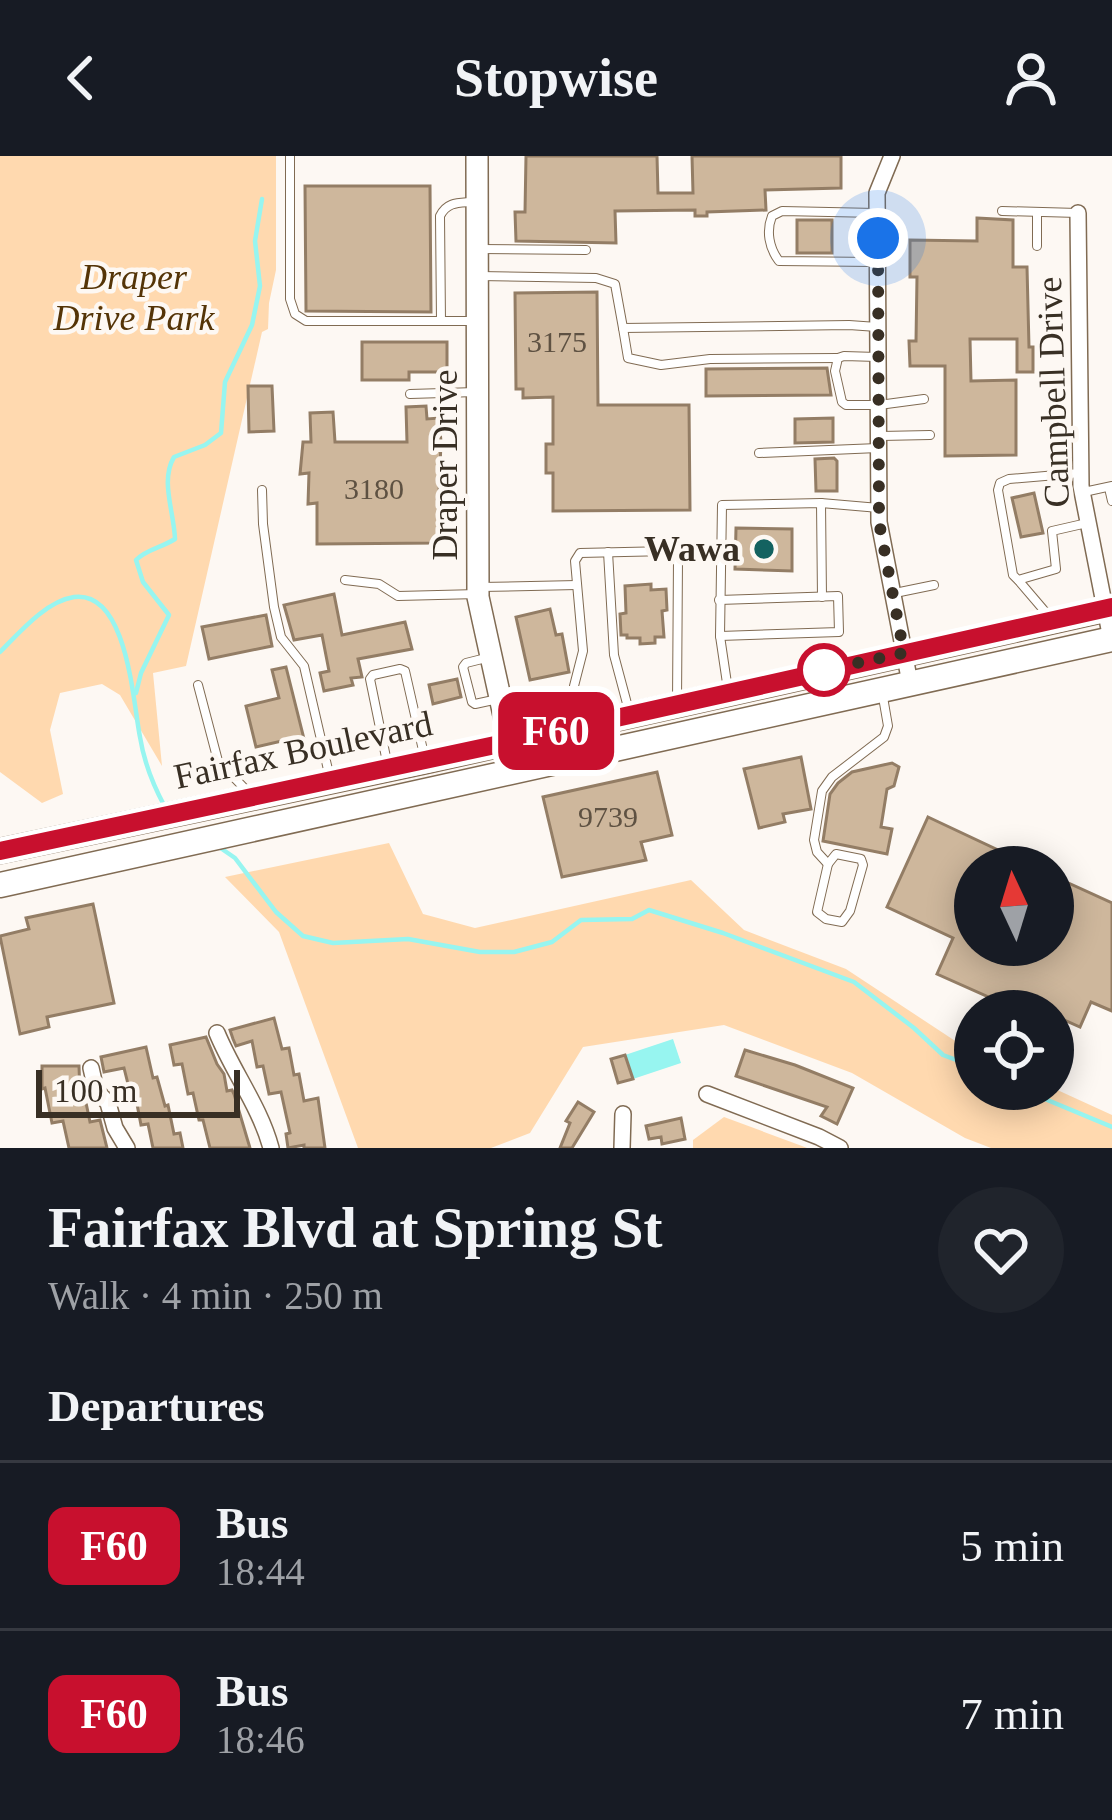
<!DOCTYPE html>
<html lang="en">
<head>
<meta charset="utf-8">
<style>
  body { margin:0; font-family:Georgia,serif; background:#20242c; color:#f1f3f6; height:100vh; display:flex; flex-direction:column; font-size:45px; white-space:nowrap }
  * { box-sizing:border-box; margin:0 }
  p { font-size:39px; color:#9ea1a6 }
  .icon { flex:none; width:66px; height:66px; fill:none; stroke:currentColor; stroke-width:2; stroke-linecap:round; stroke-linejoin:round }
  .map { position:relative; height:992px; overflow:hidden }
  .side { display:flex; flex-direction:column; background:#171b24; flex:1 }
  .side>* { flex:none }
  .badge { padding:0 24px; border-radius:18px; font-size:42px; line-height:78px }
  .needle { width:78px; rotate:356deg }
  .controls { position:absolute; left:954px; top:690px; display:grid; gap:24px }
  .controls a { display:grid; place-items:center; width:120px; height:120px; border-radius:50%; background:#171b24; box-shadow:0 6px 30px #0003; font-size:60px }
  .scale { position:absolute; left:36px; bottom:30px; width:204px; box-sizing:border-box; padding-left:12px; border:6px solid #382f24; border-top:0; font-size:33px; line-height:42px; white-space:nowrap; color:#382f24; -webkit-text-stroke:9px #fdf8f3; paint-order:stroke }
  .you { position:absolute; width:60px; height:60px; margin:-30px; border:9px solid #fff; border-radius:50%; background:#1a73e8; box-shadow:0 0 0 18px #1a73e833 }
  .map>.badge { position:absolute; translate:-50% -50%; box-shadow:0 0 0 6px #fff }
  h2 { padding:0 48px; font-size:45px; line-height:108px }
  .round { display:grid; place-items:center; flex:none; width:126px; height:126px; border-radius:63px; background:#20242c }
  .summary { display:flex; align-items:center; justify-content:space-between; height:204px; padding:0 48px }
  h1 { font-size:57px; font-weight:800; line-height:90px }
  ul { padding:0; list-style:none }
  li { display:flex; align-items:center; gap:36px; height:168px; padding:0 48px; border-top:3px solid #363941 }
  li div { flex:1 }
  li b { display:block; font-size:45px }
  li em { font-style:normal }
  li .badge { min-width:132px; font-weight:700; text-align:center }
  header { display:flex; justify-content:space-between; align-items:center; height:156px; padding:0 48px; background:#171b24; font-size:54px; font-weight:800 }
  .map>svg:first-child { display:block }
</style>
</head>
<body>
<header><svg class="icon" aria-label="back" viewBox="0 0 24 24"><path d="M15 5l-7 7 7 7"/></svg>Stopwise<svg class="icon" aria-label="person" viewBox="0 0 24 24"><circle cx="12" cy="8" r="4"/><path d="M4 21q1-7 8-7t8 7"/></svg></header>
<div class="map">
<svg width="1112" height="992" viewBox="0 0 1112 992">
  <rect width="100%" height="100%" fill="#fdf8f3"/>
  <!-- green -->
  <g fill="#ffd9af">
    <path d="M 0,0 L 276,0 L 276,114 L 269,147 L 268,173 L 262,176 L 186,510 L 153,517 L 162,610 L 120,539 L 102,528 L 60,537 L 50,574 L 63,638 L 42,647 L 0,616 Z"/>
    <path d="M 389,687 L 423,758 L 475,772 L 691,724 L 744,774 L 846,813 L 975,898 L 975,933 L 1053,932 L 1112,959 L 1112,992 L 991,992 L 965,982 L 852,917 L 724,869 L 583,891 L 530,977 L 491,992 L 358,992 L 279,776 L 225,721 Z"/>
    <path d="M 724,961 L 802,990 L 807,992 L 693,992 L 693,984 Z"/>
  </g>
  <!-- water -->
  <path fill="#97f5f0" d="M 673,883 L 681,907 L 633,923 L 625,899 Z"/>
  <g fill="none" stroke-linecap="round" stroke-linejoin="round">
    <!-- stream -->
    <g stroke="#97f5f0" stroke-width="4.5">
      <path d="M 0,496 C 19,477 46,445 74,441 C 128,434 133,548 140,581 C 144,606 153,629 165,651"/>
      <path d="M 136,537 L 141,517 L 169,459 L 143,426 L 136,404 C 147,393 161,392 175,383 C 174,355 160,325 174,301 L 205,289 L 221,277 L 225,226 L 252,169 L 260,130 L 255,85 L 262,43"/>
      <path d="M 222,693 L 235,702 L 276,756 L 303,780 L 333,787 L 408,783 L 480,796 L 514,796 L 552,786 L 581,764 L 632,763 L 649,754 L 723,777 L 854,826 L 914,872 L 943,899 L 975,911"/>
      <path d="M 1021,933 L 1112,971"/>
    </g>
  </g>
  <!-- building -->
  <g fill="#ceb79c" stroke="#937d65" stroke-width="3">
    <path d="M 526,0 L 657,0 L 658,37 L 693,37 L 692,0 L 841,0 L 841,32 L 765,34 L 766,54 L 707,56 L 707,60 L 695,60 L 695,54 L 615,55 L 616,87 L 516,85 L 515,56 L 525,56 Z"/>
    <path d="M 305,30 L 430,30 L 431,156 L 306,155 Z"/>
    <path d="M 977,62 L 1013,64 L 1013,111 L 1027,111 L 1029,191 L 1033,191 L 1033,216 L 1017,216 L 1017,183 L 970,183 L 971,225 L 1016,224 L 1016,299 L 945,300 L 945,210 L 910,210 L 909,185 L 916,185 L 917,121 L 910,121 L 910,84 L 977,85 Z"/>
    <rect x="797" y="64" width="35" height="33"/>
    <path d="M 597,136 L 598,249 L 689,249 L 690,354 L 553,355 L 553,317 L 546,317 L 546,288 L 553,288 L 553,241 L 523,242 L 523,233 L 516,233 L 515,137 Z"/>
    <path d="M 362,186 L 447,186 L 447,216 L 409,216 L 409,224 L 362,224 Z"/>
    <path d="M 827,212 L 831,239 L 706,240 L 706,213 Z"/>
    <path d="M 248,230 L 272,230 L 274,275 L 249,276 Z"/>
    <path d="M 426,250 L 427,263 L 439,262 L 441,286 L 437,387 L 317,388 L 317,347 L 308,348 L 309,317 L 300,318 L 303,286 L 311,286 L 310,257 L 333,256 L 335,286 L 407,286 L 406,251 Z"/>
    <path d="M 833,262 L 833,286 L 795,287 L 795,263 Z"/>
    <path d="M 834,302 L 837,305 L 837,335 L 816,335 L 815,303 Z"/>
    <path d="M 1034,337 L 1043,377 L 1021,381 L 1012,342 Z"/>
    <path d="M 736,372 L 792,373 L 792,415 L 735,413 Z"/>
    <path d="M 651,428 L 651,434 L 666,433 L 667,454 L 662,455 L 664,481 L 655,481 L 655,487 L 640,488 L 640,482 L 627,482 L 627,479 L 621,479 L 620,458 L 626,457 L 625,430 Z"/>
    <path d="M 334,438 L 342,479 L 405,466 L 412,493 L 358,503 L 362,521 L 351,522 L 353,529 L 324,535 L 320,517 L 329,515 L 322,479 L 294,484 L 284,449 Z"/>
    <path d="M 550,453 L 556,479 L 562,478 L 569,516 L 530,524 L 516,461 Z"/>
    <path d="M 266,459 L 272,490 L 209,503 L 202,471 Z"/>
    <path d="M 286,511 L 304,583 L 287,587 L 286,584 L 256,591 L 246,550 L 279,542 L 272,514 Z"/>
    <path d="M 457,523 L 461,541 L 433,548 L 429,529 Z"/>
    <path d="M 801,601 L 811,653 L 783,658 L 785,666 L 759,672 L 744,613 Z"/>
    <path d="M 892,607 L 899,611 L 894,630 L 887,633 L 881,671 L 892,673 L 887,698 L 823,685 L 830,638 L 838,627 L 852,616 Z"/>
    <path d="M 657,616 L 672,679 L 641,686 L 646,704 L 562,721 L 543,641 Z"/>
    <path d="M 928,661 L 1034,711 L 975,711 L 975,789 L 1053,789 L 1053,720 L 1112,747 L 1112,855 L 1091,846 L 1080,871 L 1053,859 L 1053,855 L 1045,855 L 1031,849 L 1027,855 L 1020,855 L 937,818 L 953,782 L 887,751 Z"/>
    <path d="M 93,748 L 114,847 L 47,861 L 49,871 L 20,878 L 0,780 L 29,773 L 26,762 Z"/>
    <path d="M 274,862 L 282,893 L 289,892 L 294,919 L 299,918 L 304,945 L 318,942 L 325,992 L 304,992 L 304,989 L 288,992 L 286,978 L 290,977 L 281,936 L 269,938 L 263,910 L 257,911 L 252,885 L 236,890 L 233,883 L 230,874 Z"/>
    <path d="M 206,881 L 217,908 L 224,918 L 227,935 L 232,934 L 234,938 L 250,992 L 210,992 L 203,964 L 199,964 L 193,937 L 188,938 L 182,908 L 174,909 L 170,889 Z"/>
    <path d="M 146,891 L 153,922 L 157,921 L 165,950 L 168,949 L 174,978 L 180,977 L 183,992 L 153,992 L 148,968 L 141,969 L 136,943 L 132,944 L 124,912 L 104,916 L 101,901 Z"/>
    <path d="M 745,894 L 795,909 L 853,932 L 837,968 L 821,960 L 827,951 L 736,920 Z"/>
    <path d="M 625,899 L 633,923 L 618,927 L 611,903 Z"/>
    <path d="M 42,910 L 79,910 L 80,938 L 84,937 L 90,966 L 100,964 L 107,992 L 69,992 L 63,965 L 52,967 L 45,932 L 42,933 Z"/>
    <path d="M 578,946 L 594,956 L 572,992 L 560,992 L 570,967 L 566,965 Z"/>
    <path d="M 681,962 L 685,983 L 662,988 L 661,981 L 649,983 L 646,970 Z"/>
  </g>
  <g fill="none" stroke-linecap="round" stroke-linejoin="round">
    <!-- lane casing -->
    <g stroke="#806b53" stroke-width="10">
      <g id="lane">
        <path d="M 290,0 L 290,143 L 295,158 L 306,165 L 476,165"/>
        <path d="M 1002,55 L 1078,57"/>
        <path d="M 1037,56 L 1037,90"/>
        <path d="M 479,93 L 586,94"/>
        <path d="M 875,106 L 779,105 C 769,92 766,75 772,60 L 782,55 L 876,57"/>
        <path d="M 479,120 L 596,122 L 615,128 L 623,172 L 849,169 L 877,171"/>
        <path d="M 441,165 L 440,60 C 447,46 458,47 471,46"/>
        <path d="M 623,172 L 628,202 L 661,209 L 710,203 L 838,202"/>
        <path d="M 877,201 L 844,200 L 838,202 L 835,215 L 842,246 L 846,249 L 879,249 L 924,243"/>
        <path d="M 410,238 L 476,236"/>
        <path d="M 881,280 L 930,279"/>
        <path d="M 759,297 L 878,292"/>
        <path d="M 1080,317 L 1009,323 L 1000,327 L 998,334 L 1013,419 L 1018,424 L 1056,413 L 1052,375 L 1087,367"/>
        <path d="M 1109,332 L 1112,345"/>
        <path d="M 262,334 L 263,368 L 274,451 L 281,481 L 304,510 L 329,618"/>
        <path d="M 1084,336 L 1112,330"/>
        <path d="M 821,347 L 822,441"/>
        <path d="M 608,396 L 614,499 L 629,555"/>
        <path d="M 345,424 L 379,428 L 398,440 L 478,438"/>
        <path d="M 1019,425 L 1048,459"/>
        <path d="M 480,431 L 577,429"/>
        <path d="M 895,437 L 934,429"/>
        <path d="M 719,444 L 838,440 L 839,476 L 720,480"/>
        <path d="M 490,501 L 466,507 L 463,511 L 472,546 L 475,548 L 498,543"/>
        <path d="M 198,529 L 218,605 L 250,638"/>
        <path d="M 728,534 L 720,480 L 722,349 L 821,347 L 879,352"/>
        <path d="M 583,567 L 574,530 L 583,495 L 575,405 L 580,397 L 669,395 L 678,403 L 677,546"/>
        <path d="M 388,611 L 370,523 L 373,519 L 400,513 L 405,515 L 425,603"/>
        <path d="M 836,698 L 861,703 L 863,709 L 850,755 L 842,766 L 826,763 L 817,756 L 828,708 Z"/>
        <path d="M 828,708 L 817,696 L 814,684 L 822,635 L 832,621 L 884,581 L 888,570 L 883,541"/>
      </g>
    </g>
    <!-- street casing -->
    <g stroke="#806b53" stroke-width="18">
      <g id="street">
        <path d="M 892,0 L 877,37 L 879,366 L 910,527"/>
        <path d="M 1078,57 L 1081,330 L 1111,483"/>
        <path d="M 217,877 C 233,916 260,951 271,992"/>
        <path d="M 91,912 L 96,934 L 108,947 L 115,972 L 127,992"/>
        <path d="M 707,938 L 819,981 L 840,992"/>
        <path d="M 622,992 L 623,958"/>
      </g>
    </g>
    <!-- secondary casing -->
    <g stroke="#806b53" stroke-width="24">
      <path id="secondary" d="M 477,0 L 478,441 L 516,614"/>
    </g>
    <!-- primary casing -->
    <g stroke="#806b53" stroke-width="27">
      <g id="primary">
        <path d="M 0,695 L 426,605 L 1112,452"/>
        <path d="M 0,729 C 371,650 741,563 1112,483"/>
      </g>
    </g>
    <!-- lane -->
    <use href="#lane" stroke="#fff" stroke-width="8"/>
    <!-- street -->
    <use href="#street" stroke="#fff" stroke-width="15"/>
    <!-- secondary -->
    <use href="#secondary" stroke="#fff" stroke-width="21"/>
    <!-- primary -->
    <use href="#primary" stroke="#fff" stroke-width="24"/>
  </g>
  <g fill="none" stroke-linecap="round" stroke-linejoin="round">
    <!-- line casing -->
    <g stroke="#fff" stroke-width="27">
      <path id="line" d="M 0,695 L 509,586 L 1112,451"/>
    </g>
    <!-- line -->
    <use href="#line" stroke="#c8102e" stroke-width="18"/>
    <!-- walk -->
    <path stroke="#382f24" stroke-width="12" stroke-dasharray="0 21.6" d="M 824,514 L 820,515 L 904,497 L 879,366 L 878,82"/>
  </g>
  <!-- markers -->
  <circle fill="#136260" stroke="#fdf8f3" stroke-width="4.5" cx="764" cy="393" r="12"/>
  <circle fill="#fff" stroke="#c8102e" stroke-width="6" cx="824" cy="514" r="24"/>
  <g text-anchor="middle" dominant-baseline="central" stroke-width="9" stroke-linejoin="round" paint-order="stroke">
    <!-- number labels -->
    <g font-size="30" fill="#5e5142">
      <text x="557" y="185">3175</text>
      <text x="374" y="332">3180</text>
      <text x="608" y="660">9739</text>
    </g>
    <!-- park labels -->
    <g font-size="36" font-style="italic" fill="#543407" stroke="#fdf8f3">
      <text x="134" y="121">Draper<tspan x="134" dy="41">Drive Park</tspan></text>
    </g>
    <!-- street labels -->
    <g font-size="36" fill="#382f24" stroke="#fdf8f3">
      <text transform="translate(1053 236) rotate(-92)">Campbell Drive</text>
      <text transform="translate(445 309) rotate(-90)">Draper Drive</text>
      <text transform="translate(303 594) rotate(-12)">Fairfax Boulevard</text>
    </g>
    <!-- poi labels -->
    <g font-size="36" font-weight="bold" fill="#382f24" stroke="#fdf8f3" text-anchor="end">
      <text x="740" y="393">Wawa</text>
    </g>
  </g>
</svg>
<div class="controls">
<a><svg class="needle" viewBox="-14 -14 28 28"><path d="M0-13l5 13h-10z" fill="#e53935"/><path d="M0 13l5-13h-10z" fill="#9ea1a6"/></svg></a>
<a><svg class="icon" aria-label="locate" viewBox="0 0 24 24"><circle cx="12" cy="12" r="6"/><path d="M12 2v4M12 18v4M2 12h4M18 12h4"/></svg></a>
</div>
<div class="scale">100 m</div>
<div class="you" style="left:878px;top:82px"></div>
<b class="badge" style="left:556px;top:575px;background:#c8102e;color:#fff">F60</b>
</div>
<section class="side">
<div class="summary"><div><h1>Fairfax Blvd at Spring St</h1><p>Walk · 4 min · 250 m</p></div><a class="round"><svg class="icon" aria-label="heart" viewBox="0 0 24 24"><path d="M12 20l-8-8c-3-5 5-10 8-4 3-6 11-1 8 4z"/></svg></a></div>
<h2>Departures</h2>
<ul>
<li><span class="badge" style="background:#c8102e;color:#fff">F60</span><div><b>Bus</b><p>18:44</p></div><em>5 min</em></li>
<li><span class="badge" style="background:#c8102e;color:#fff">F60</span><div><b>Bus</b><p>18:46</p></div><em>7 min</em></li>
</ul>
</section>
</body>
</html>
